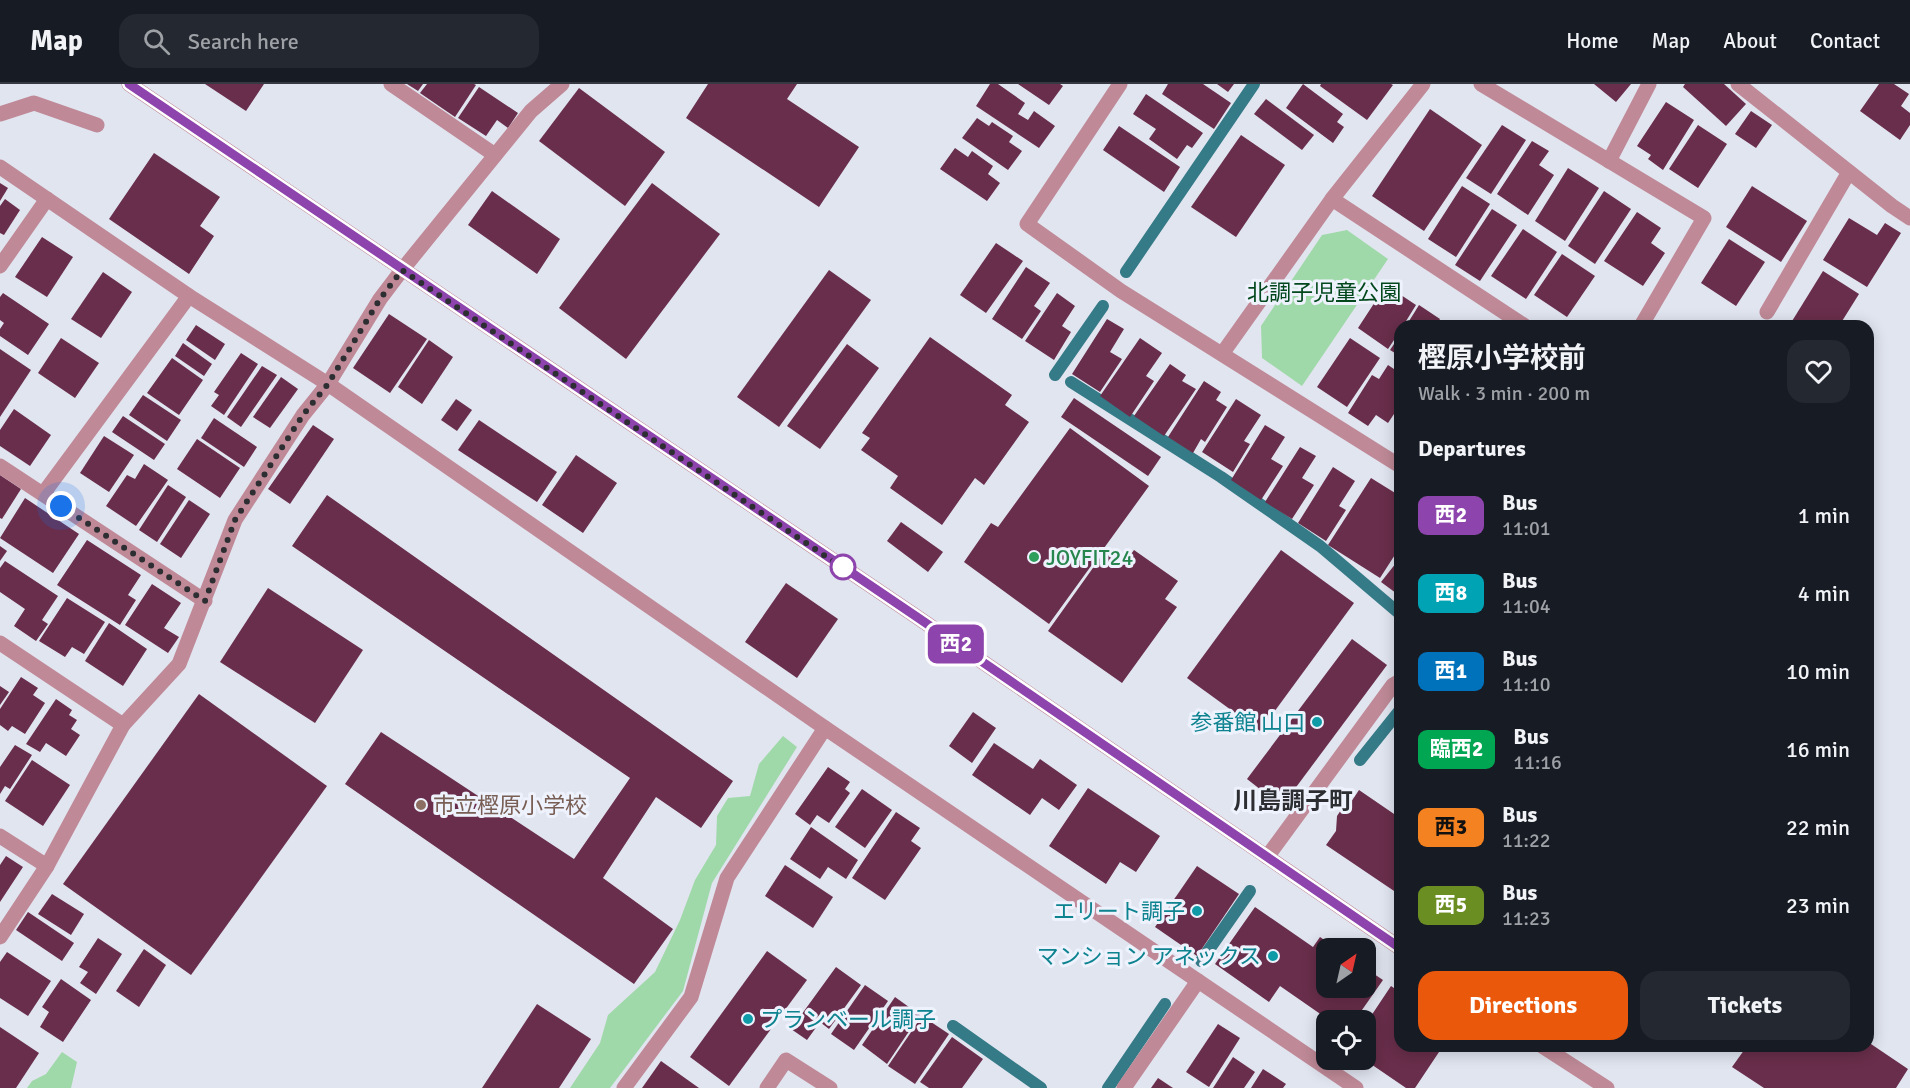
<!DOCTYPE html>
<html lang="en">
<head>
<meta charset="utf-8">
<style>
  body { margin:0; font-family:Signika,"Noto Sans JP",sans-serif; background:#242831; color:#f1f3f6; height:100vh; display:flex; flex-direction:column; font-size:22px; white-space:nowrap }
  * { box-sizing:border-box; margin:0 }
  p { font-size:20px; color:#9ea1a6 }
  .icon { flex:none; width:33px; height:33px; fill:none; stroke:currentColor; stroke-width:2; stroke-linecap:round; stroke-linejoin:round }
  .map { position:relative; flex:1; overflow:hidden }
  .side { position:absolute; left:1394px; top:236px; width:480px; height:732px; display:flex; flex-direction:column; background:#171b24; border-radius:18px; box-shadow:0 3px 15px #0003 }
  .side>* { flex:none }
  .badge { padding:0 12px; border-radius:9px; font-size:21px; line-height:39px }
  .needle { width:39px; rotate:34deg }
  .buttons { position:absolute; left:1316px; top:854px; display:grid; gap:12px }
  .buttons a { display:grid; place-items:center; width:60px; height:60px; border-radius:12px; background:#171b24; box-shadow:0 3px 15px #0003; font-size:30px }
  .you { position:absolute; width:30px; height:30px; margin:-15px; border:4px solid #fff; border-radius:50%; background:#1a73e8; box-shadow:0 0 0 9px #1a73e833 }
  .map>.badge { position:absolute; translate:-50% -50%; box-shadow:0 0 0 3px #fff }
  h2 { padding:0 24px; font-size:22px; line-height:54px }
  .round { display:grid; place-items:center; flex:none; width:63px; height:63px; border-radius:18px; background:#242831 }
  .headline { display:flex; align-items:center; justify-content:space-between; height:102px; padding:0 24px }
  h1 { font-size:28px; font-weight:700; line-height:45px }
  .cta { display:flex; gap:12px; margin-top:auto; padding:12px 24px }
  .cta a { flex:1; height:69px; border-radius:18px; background:#ea580c; color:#fff; font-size:24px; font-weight:700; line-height:69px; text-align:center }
  .cta a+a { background:#242831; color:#f1f3f6 }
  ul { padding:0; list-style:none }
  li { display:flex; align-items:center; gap:18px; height:78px; padding:0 24px }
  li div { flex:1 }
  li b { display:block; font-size:22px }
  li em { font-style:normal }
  li .badge { min-width:66px; font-weight:700; text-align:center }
  header { display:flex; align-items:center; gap:36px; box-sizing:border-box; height:84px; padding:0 30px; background:#171b24; border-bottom:2px solid #363941 }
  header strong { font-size:28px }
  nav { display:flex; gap:33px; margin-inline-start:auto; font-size:21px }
  .search { width:420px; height:54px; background:#242831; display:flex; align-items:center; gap:15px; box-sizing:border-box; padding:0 21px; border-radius:18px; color:#9ea1a6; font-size:22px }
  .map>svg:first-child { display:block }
</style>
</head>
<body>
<header>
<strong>Map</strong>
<div class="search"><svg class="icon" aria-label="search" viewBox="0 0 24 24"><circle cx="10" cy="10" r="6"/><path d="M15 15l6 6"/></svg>Search here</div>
<nav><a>Home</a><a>Map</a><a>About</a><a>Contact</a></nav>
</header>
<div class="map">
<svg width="1910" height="1004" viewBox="0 0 1910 1004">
  <rect width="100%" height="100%" fill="#e1e5f0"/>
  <!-- green -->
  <g fill="#a0d9a9">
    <path d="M 1347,146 L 1388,175 L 1302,302 L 1262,274 L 1261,242 L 1322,151 Z"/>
    <path d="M 783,652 L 797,663 L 712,799 L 683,907 L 610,1004 L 570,1004 L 600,959 L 608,931 L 655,888 L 680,836 L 695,796 L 716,761 L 717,732 L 728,714 L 750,712 L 759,680 Z"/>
    <path d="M 62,968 L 77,978 L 71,1004 L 27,1004 L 32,997 L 46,990 Z"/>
  </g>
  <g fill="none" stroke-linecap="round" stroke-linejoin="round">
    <!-- stream -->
    <g stroke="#357a87" stroke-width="12">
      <path d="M 1126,188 L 1254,0"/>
      <path d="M 1055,291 L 1103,222"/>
      <path d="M 1071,298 L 1221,393 L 1320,462 L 1400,530"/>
      <path d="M 1360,676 L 1400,626"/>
      <path d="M 1201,877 L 1250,807"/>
      <path d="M 953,942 L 1041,1004"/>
      <path d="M 1108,1004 L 1165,920"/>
    </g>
  </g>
  <!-- building -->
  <g fill="#692e4b">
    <path d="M 205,0 L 264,0 L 246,27 Z"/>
    <path d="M 407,0 L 423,0 L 418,7 Z"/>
    <path d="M 427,0 L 474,0 L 476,1 L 455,33 L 420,9 Z"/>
    <path d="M 708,0 L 797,0 L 787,15 L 859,63 L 819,123 L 686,34 Z"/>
    <path d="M 990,0 L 998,0 L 1025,19 L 1018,30 L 1028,36 L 1034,27 L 1055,42 L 1039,64 L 976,22 Z"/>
    <path d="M 1018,0 L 1060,0 L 1063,2 L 1049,21 Z"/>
    <path d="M 1168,0 L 1203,0 L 1231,19 L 1214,45 L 1162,10 Z"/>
    <path d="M 1217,0 L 1234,0 L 1228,8 Z"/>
    <path d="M 1303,0 L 1343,30 L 1337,38 L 1344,43 L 1333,59 L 1286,24 Z"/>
    <path d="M 1321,0 L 1391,0 L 1393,1 L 1367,36 L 1320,2 Z"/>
    <path d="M 1594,0 L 1631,0 L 1616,18 Z"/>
    <path d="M 1685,0 L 1724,0 L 1746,20 L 1726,42 L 1683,3 Z"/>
    <path d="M 1879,0 L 1894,0 L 1909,10 L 1901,22 L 1910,29 L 1910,41 L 1900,56 L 1860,27 Z"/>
    <path d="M 479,3 L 518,29 L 508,44 L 497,36 L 486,52 L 458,34 Z"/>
    <path d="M 579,4 L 665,68 L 625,122 L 539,57 Z"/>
    <path d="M 1146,10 L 1203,49 L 1192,64 L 1187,61 L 1177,75 L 1149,55 L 1156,45 L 1133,30 Z"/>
    <path d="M 1266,15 L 1314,51 L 1302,66 L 1254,30 Z"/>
    <path d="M 1666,18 L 1694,36 L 1663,86 L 1648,75 L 1651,71 L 1637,62 Z"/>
    <path d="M 1430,25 L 1482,61 L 1424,147 L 1372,112 Z"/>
    <path d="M 1751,27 L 1772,41 L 1756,64 L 1735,50 Z"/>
    <path d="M 977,34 L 989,42 L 992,38 L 1013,52 L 1009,58 L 1022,67 L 1008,86 L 962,54 Z"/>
    <path d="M 1502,41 L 1526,56 L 1491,110 L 1466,94 Z"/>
    <path d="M 1698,41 L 1727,60 L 1698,104 L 1669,85 Z"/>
    <path d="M 1119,42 L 1180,83 L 1164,108 L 1103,66 Z"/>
    <path d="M 1241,51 L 1285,81 L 1236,153 L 1191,123 Z"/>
    <path d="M 1532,57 L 1549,67 L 1539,81 L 1554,91 L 1528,131 L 1497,110 Z"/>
    <path d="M 955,64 L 968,73 L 972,67 L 993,82 L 988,90 L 1000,99 L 987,117 L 940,85 Z"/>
    <path d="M 154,69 L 220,113 L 200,142 L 214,152 L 189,190 L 109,135 Z"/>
    <path d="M 1568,84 L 1599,104 L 1565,157 L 1535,137 Z"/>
    <path d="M 0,99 L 8,104 L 0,117 Z"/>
    <path d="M 652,99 L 720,150 L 626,275 L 559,224 Z"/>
    <path d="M 1462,102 L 1490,120 L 1456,173 L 1428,155 Z"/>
    <path d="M 1752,102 L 1807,137 L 1781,178 L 1726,143 Z"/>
    <path d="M 492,107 L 560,155 L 537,190 L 468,141 Z"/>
    <path d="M 1604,107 L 1631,125 L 1595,180 L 1568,162 Z"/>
    <path d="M 5,115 L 20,126 L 4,151 L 0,149 L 0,122 Z"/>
    <path d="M 1492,125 L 1517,141 L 1480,197 L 1455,181 Z"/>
    <path d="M 1637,128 L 1661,144 L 1651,159 L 1665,169 L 1643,202 L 1604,177 Z"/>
    <path d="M 1849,134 L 1877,151 L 1885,139 L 1901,149 L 1867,203 L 1823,176 Z"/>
    <path d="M 1523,145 L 1557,168 L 1526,215 L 1491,192 Z"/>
    <path d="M 42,153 L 73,173 L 47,213 L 15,193 Z"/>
    <path d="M 1729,155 L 1765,178 L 1736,222 L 1701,199 Z"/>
    <path d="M 996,159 L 1023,177 L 986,229 L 960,211 Z"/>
    <path d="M 1562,170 L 1595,192 L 1567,233 L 1534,211 Z"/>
    <path d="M 1026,183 L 1050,199 L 1034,222 L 1041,227 L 1022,255 L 992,235 Z"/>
    <path d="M 829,186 L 871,216 L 779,343 L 737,313 Z"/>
    <path d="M 1823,187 L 1859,210 L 1839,242 L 1789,242 Z"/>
    <path d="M 103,188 L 132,208 L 101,254 L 71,235 Z"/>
    <path d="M 1386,201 L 1416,221 L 1403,242 L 1400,242 L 1400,247 L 1388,265 L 1358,244 Z"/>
    <path d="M 3,209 L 49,240 L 28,271 L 0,252 L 0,245 L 4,239 L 0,236 L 0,213 Z"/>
    <path d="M 1057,209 L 1075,222 L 1062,242 L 1071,248 L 1054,276 L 1025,257 Z"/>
    <path d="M 1419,221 L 1440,235 L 1436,242 L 1406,242 Z"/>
    <path d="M 389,230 L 427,255 L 390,309 L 353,284 Z"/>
    <path d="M 1107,235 L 1124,245 L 1110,268 L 1122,275 L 1100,308 L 1072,290 Z"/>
    <path d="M 196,241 L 225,260 L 215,276 L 186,256 Z"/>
    <path d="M 1400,251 L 1400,272 L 1390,266 Z"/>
    <path d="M 930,253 L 1012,311 L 1005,321 L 1029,338 L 984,401 L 975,394 L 942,441 L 890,404 L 898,392 L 861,366 L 870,354 L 862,349 Z"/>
    <path d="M 61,254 L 99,279 L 75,314 L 38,289 Z"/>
    <path d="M 1140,254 L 1162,269 L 1146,292 L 1154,297 L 1130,333 L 1100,312 Z"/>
    <path d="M 1350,254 L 1380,274 L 1347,323 L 1317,303 Z"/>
    <path d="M 429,256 L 453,273 L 422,320 L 398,303 Z"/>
    <path d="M 183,259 L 212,280 L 204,292 L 175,272 Z"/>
    <path d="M 847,260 L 879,284 L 820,365 L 787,342 Z"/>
    <path d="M 0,265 L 31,286 L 0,333 Z"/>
    <path d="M 241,269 L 258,280 L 224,331 L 211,322 L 219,311 L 214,308 Z"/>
    <path d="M 172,274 L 203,296 L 179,331 L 147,309 Z"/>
    <path d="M 1170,280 L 1186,291 L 1182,297 L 1196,305 L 1164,352 L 1134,332 Z"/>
    <path d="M 1388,281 L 1400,289 L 1400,321 L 1388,339 L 1376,331 L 1368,342 L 1348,329 L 1372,291 L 1379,295 Z"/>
    <path d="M 262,282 L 277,291 L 241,343 L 227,333 Z"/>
    <path d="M 281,293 L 298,305 L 270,344 L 253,333 Z"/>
    <path d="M 1204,297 L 1221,308 L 1216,316 L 1227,323 L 1205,358 L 1201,355 L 1193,369 L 1168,353 Z"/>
    <path d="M 143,311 L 181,336 L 167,357 L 129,331 Z"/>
    <path d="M 1074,314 L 1161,373 L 1148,392 L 1061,333 Z"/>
    <path d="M 456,315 L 472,326 L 457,347 L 441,336 Z"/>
    <path d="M 1236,315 L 1261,331 L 1244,357 L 1250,360 L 1233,388 L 1202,368 Z"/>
    <path d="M 14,325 L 51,351 L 30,382 L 0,362 L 0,346 Z"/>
    <path d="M 123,332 L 165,360 L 154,376 L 112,348 Z"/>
    <path d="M 214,334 L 257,363 L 244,383 L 201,354 Z"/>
    <path d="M 479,336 L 557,388 L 537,418 L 458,366 Z"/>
    <path d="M 313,341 L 334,355 L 290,420 L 268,405 Z"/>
    <path d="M 1265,341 L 1285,353 L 1271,375 L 1283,382 L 1261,416 L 1231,396 Z"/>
    <path d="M 1070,344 L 1149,402 L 1049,540 L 964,478 L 991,439 L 998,443 Z"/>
    <path d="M 104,352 L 134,371 L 109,408 L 80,389 Z"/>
    <path d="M 197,355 L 240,384 L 220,414 L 177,385 Z"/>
    <path d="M 1300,363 L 1316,372 L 1302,394 L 1314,401 L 1292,435 L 1265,418 Z"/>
    <path d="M 576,371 L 617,399 L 583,449 L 542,421 Z"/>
    <path d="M 144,380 L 168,396 L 136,442 L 106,422 L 127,391 L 135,395 Z"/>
    <path d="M 1333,383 L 1355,397 L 1339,422 L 1346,426 L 1326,457 L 1298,439 Z"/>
    <path d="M 0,391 L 21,405 L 2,435 L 0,434 Z"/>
    <path d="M 1371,394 L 1400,412 L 1400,463 L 1380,494 L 1328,461 Z"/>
    <path d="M 168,401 L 186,413 L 157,458 L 139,446 Z"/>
    <path d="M 327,411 L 733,697 L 701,744 L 656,713 L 603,794 L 673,845 L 634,900 L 345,700 L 381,648 L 574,775 L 630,694 L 292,462 Z"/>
    <path d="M 25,414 L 79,450 L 53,489 L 0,454 Z"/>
    <path d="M 189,416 L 210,430 L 181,474 L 160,460 Z"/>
    <path d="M 901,438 L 943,468 L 928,488 L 887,457 Z"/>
    <path d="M 87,456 L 141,491 L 128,511 L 136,516 L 120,541 L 57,501 Z"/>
    <path d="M 0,462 L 7,467 L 0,477 Z"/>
    <path d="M 1134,466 L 1178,497 L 1165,515 L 1177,523 L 1122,599 L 1048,547 L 1105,467 L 1124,480 Z"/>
    <path d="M 1281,466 L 1354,519 L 1260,647 L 1187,594 Z"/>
    <path d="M 1400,474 L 1400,512 L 1381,498 Z"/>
    <path d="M 5,477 L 58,512 L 42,536 L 48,540 L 36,557 L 14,542 L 25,525 L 0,508 L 0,484 Z"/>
    <path d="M 786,499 L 838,535 L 797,594 L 745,558 Z"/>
    <path d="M 152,500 L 181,519 L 164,544 L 179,553 L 168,569 L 125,541 Z"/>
    <path d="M 268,504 L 363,566 L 315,639 L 220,578 Z"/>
    <path d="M 67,514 L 105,538 L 84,570 L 72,563 L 65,573 L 39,557 Z"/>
    <path d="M 109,539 L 147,565 L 123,602 L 85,577 Z"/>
    <path d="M 1352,555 L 1387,581 L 1291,710 L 1270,713 L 1247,695 Z"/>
    <path d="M 21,593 L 38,604 L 33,611 L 45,619 L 25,650 L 12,642 L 8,647 L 0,641 L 0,625 Z"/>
    <path d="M 0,602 L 9,608 L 0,621 Z"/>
    <path d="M 199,610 L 327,702 L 191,891 L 63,800 Z"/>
    <path d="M 56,615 L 72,626 L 69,631 L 77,636 L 71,645 L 80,651 L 66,672 L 46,659 L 40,668 L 26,660 Z"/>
    <path d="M 973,628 L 996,644 L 972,679 L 949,662 Z"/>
    <path d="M 994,659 L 1033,685 L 1040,675 L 1077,701 L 1059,726 L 1042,714 L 1030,731 L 972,691 Z"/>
    <path d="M 15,661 L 32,671 L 10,705 L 5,702 L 0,710 L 0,683 Z"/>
    <path d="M 32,676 L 70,701 L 43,742 L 5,717 Z"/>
    <path d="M 828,683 L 850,698 L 845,705 L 850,709 L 829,739 L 817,731 L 810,741 L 795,730 Z"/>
    <path d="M 1088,704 L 1160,752 L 1136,788 L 1120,778 L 1106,800 L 1049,762 Z"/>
    <path d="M 862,705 L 892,726 L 865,764 L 835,743 Z"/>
    <path d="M 1359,706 L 1397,732 L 1400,729 L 1400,811 L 1326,761 L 1336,747 L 1337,732 L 1341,726 L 1349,721 Z"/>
    <path d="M 896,728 L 920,744 L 911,757 L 921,764 L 885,816 L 852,794 Z"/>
    <path d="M 811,743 L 858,776 L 846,795 L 828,783 L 820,795 L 790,775 Z"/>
    <path d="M 6,772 L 23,783 L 0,818 L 0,781 Z"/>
    <path d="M 785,781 L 833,813 L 813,844 L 765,812 Z"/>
    <path d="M 1197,782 L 1239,810 L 1197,872 L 1155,843 Z"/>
    <path d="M 52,810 L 84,830 L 71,851 L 38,830 Z"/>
    <path d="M 1255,823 L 1313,863 L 1320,853 L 1336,864 L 1326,864 L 1326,903 L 1365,903 L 1365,884 L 1383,896 L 1355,936 L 1329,936 L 1280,902 L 1269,918 L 1215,880 Z"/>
    <path d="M 28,828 L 74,859 L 62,877 L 16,846 Z"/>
    <path d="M 98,854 L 122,870 L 96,910 L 80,899 L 88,888 L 79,883 Z"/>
    <path d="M 144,865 L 166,881 L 139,923 L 116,907 Z"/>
    <path d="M 767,867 L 807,896 L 729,1002 L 690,973 Z"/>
    <path d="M 7,868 L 51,897 L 28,932 L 0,914 L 0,878 Z"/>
    <path d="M 836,883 L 861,901 L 829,945 L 820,938 L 807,956 L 791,945 Z"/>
    <path d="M 61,895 L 91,916 L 63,958 L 40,943 L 49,928 L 42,923 Z"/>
    <path d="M 865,901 L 888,917 L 854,966 L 831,950 Z"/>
    <path d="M 1391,902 L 1400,908 L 1400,962 L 1443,962 L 1415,1004 L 1406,1004 L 1365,976 L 1365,941 Z"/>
    <path d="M 895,913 L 920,931 L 887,980 L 862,961 Z"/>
    <path d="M 537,920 L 591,955 L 559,1004 L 482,1004 Z"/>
    <path d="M 922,932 L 949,950 L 915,1000 L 888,982 Z"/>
    <path d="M 1218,940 L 1240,954 L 1209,1003 L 1186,988 Z"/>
    <path d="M 0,943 L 39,969 L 16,1004 L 0,1004 Z"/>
    <path d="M 952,953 L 983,975 L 962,1004 L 929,1004 L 920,998 Z"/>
    <path d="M 1868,958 L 1908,985 L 1896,1004 L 1764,1004 L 1732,983 L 1747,962 L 1868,962 Z"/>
    <path d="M 1233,973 L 1255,988 L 1244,1004 L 1213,1004 Z"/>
    <path d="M 661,977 L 699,1004 L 642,1004 Z"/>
    <path d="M 1263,985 L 1286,1000 L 1283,1004 L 1251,1004 Z"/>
    <path d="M 1158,994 L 1173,1004 L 1151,1004 Z"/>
  </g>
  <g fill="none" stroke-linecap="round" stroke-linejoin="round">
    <!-- service -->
    <g stroke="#bf8997" stroke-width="15">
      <path d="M 0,30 L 34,19 L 97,41"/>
      <path d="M 1767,228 L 1849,88"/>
    </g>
    <!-- minor -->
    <g stroke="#bf8997" stroke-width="15">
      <path d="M 391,0 L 495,71"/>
      <path d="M 1120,0 L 1027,140 L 1121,207 L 1400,382"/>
      <path d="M 1481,0 L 1704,134 L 1641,242"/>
      <path d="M 1738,0 L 1892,122 L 1910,134"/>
      <path d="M 1609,77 L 1649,0"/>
      <path d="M 0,83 L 189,212 L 328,300 L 825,644 L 1356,1004"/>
      <path d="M 1332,115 L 1525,242"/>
      <path d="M 0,182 L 47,115"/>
      <path d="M 1222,270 L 1332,115 L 1423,0"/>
      <path d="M 0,382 L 205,517"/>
      <path d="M 43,410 L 189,212"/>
      <path d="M 0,559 L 123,641"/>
      <path d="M 0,752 L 47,782"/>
      <path d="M 1267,773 L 1393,601 L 1400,597"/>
      <path d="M 0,853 L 47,782 L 123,641 L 179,580 L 235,436 L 303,331 L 328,300 L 380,215 L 402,186 L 531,27 L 562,0"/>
      <path d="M 624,1004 L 691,913 L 727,794 L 825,644"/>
      <path d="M 767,1004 L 786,976 L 830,1004"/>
      <path d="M 1124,1004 L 1198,897"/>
    </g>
    <!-- tertiary -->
    <g stroke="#bf8997" stroke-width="15">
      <path d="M 129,0 L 917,533 L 1400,864"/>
      <path d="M 1542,962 L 1607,1004"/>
    </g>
  </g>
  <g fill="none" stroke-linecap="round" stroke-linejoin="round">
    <!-- line casing -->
    <g stroke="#fff" stroke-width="14">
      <path id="line" d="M 129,0 L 917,533 L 1400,864"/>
    </g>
    <!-- line -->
    <use href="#line" stroke="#8e44ad" stroke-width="9"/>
    <!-- walk -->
    <path stroke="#2c2e32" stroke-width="6" stroke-dasharray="0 10.8" d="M 61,422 L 205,517 L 235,436 L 303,331 L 328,300 L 380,215 L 402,186 L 849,488 L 843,483"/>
  </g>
  <!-- markers -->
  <circle fill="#2e9e5b" stroke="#eef2fd" stroke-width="2" cx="1034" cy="473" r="6"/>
  <circle fill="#fff" stroke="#8e44ad" stroke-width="3" cx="843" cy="483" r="12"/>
  <g fill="#0f9aa8" stroke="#eef2fd" stroke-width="2">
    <circle cx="1317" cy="638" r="6"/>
    <circle cx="1197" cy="827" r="6"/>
    <circle cx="1273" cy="872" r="6"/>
    <circle cx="748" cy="935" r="6"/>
  </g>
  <circle fill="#8d6e63" stroke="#eef2fd" stroke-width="2" cx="421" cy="721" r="6"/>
  <g text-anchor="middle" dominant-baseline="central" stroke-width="6" stroke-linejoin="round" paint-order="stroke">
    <!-- park labels -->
    <g font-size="22" fill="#02481c" stroke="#eef2fd">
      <text x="1324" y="208">北調子児童公園</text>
    </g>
    <!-- leisure labels -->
    <g font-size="22" fill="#27864d" stroke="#eef2fd" text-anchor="start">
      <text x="1046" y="473">JOYFIT24</text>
    </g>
    <!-- culture labels -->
    <g font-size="22" fill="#0d838f" stroke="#eef2fd" text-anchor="end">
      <text x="1305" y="638">参番館 山口</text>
      <text x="1185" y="827">エリート調子</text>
      <text x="1261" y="872">マンション アネックス</text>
      <text x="760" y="935" text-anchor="start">プランベール調子</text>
    </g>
    <!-- education labels -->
    <g font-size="22" fill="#785e54" stroke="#eef2fd" text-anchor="start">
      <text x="433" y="721">市立樫原小学校</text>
    </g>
    <!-- neighbourhood labels -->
    <g font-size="24" font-weight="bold" fill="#2c2e32" stroke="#eef2fd">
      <text x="1293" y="717">川島調子町</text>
    </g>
  </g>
</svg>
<div class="buttons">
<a><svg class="needle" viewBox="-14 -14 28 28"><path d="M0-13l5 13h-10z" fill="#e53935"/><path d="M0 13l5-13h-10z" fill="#9ea1a6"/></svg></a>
<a><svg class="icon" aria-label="locate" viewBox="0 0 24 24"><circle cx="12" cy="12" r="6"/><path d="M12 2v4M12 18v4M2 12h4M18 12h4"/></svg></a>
</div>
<div class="you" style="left:61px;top:422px"></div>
<b class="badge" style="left:956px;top:560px;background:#8e44ad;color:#fff">西2</b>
<section class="side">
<div class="headline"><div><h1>樫原小学校前</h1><p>Walk · 3 min · 200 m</p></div><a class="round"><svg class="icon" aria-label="heart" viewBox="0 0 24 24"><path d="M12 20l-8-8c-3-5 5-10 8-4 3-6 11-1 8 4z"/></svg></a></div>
<h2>Departures</h2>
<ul>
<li><span class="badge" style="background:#8e44ad;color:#fff">西2</span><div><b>Bus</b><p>11:01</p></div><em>1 min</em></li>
<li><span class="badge" style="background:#00a3b4;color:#fff">西8</span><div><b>Bus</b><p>11:04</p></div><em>4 min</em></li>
<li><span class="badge" style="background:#0072bc;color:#fff">西1</span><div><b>Bus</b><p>11:10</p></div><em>10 min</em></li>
<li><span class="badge" style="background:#00a651;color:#fff">臨西2</span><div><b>Bus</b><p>11:16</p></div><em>16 min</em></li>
<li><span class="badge" style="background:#f58220;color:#111">西3</span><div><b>Bus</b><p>11:22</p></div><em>22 min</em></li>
<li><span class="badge" style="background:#6b8e23;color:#fff">西5</span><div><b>Bus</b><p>11:23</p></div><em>23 min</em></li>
</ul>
<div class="cta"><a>Directions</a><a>Tickets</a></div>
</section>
</div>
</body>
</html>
